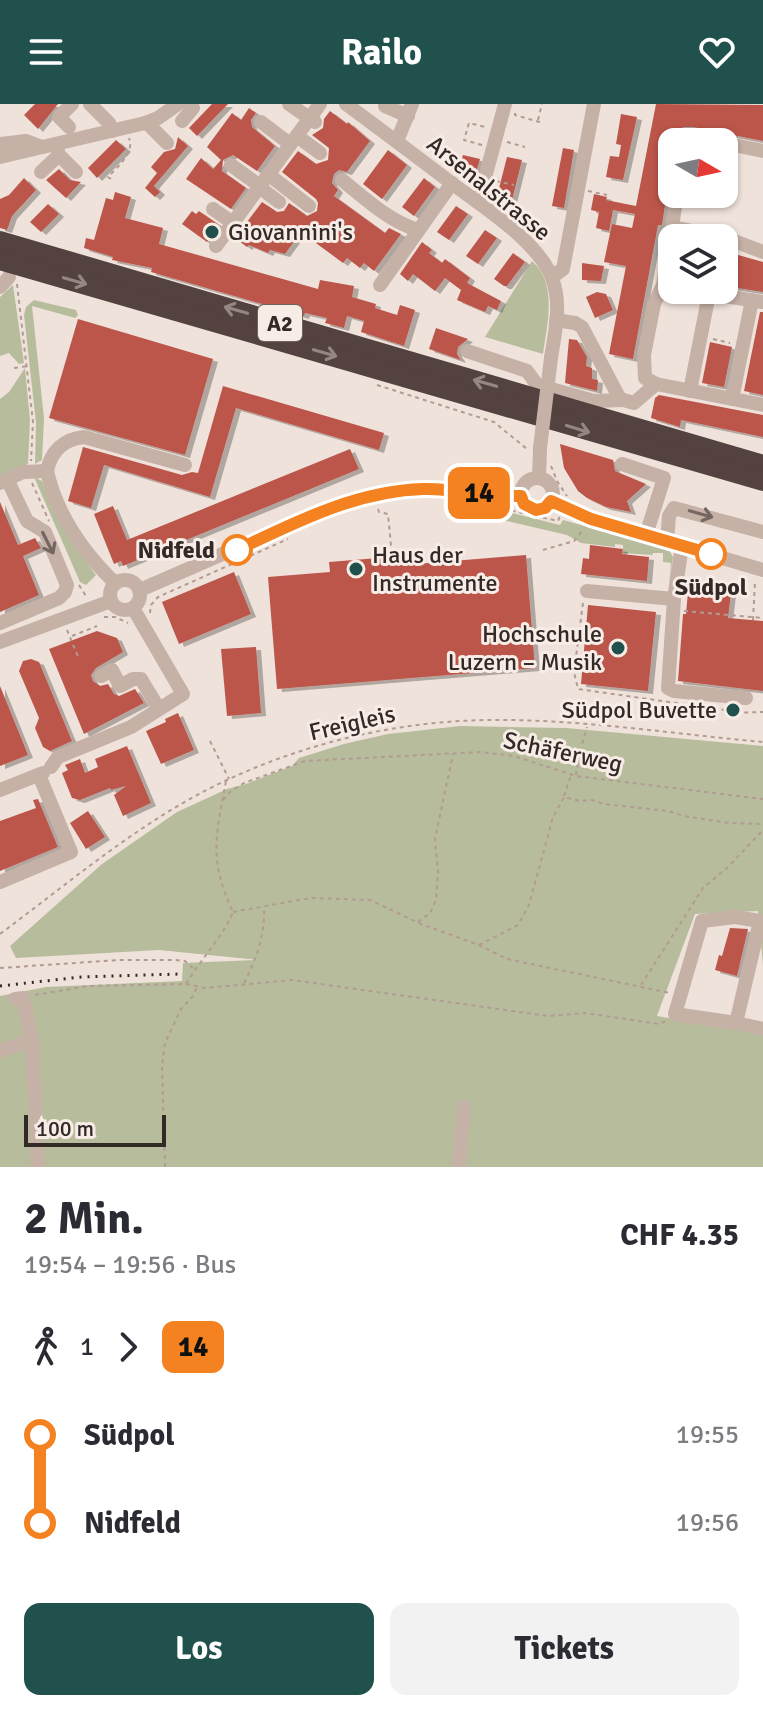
<!DOCTYPE html>
<html lang="de">
<head>
<meta charset="utf-8">
<style>
  body { margin:0; font-family:Signika,sans-serif; background:#f2f2f3; color:#2b2b33; height:100vh; display:flex; flex-direction:column; font-size:30px; white-space:nowrap }
  * { box-sizing:border-box; margin:0 }
  p { font-size:26px; color:#7c7c81 }
  .icon { flex:none; width:44px; height:44px; fill:none; stroke:currentColor; stroke-width:2; stroke-linecap:round; stroke-linejoin:round }
  .map { position:relative; height:1063px; overflow:hidden }
  .side { display:flex; flex-direction:column; background:#fff; flex:1 }
  .side>* { flex:none }
  .badge { padding:0 16px; border-radius:12px; font-size:28px; line-height:52px }
  .needle { width:52px; rotate:99deg }
  .tools { position:absolute; left:658px; top:24px; display:grid; gap:16px }
  .tools a { display:grid; place-items:center; width:80px; height:80px; border-radius:16px; background:#fff; box-shadow:0 2px 6px #0004; font-size:40px }
  .scale { position:absolute; left:24px; bottom:20px; width:142px; box-sizing:border-box; padding-left:8px; border:4px solid #332927; border-top:0; font-size:22px; line-height:28px; white-space:nowrap; color:#332927; -webkit-text-stroke:6px #f7ede6; paint-order:stroke }
  .map>.badge { position:absolute; translate:-50% -50%; box-shadow:0 0 0 4px #fff }
  .legs { display:flex; align-items:center; gap:12px; height:88px; padding:0 24px; font-size:26px }
  .legs p { margin-inline-start:auto }
  .head { display:flex; align-items:center; justify-content:space-between; height:136px; padding:0 24px }
  h1 { font-size:44px; font-weight:800; line-height:60px }
  .button { display:flex; gap:16px; margin-top:auto; padding:16px 24px }
  .button a { flex:1; height:92px; border-radius:16px; background:#20514d; color:#fff; font-size:32px; font-weight:800; line-height:92px; text-align:center }
  .button a+a { background:#f2f2f3; color:#2b2b33 }
  ul { padding:0 24px; list-style:none }
  li { display:flex; align-items:center; gap:28px; height:88px; font-size:30px }
  li i { display:grid; place-items:center; width:12px; height:100%; margin:0 10px; background:currentColor }
  li i::after { content:''; width:20px; height:20px; margin:-10px; border:6px solid; border-radius:50%; background:#fff }
  li p { margin-inline-start:auto }
  li:first-child i { background:linear-gradient(#0000 50%,currentColor 0) }
  li:last-child i { background:linear-gradient(currentColor 50%,#0000 0) }
  header { display:flex; justify-content:space-between; align-items:center; height:104px; padding:0 24px; background:#20514d; color:#fff; font-size:36px; font-weight:800 }
  .map>svg:first-child { display:block }
</style>
</head>
<body>
<header><svg class="icon" aria-label="menu" viewBox="0 0 24 24"><path d="M4 6h16M4 12h16M4 18h16"/></svg>Railo<svg class="icon" aria-label="heart" viewBox="0 0 24 24"><path d="M12 20l-8-8c-3-5 5-10 8-4 3-6 11-1 8 4z"/></svg></header>
<div class="map">
<svg width="763" height="1063" viewBox="0 0 763 1063">
  <defs>
    <filter id="shadow"><feDropShadow dx="5" dy="3" stdDeviation="0" flood-color="#0004"/></filter>
  </defs>
  <rect width="100%" height="100%" fill="#efe2da"/>
  <!-- green -->
  <g fill="#b7bd9c">
    <path d="M 532,157 C 558,180 547,220 543,250 L 485,233 Z"/>
    <path d="M 13,181 L 24,259 L 19,260 L 9,249 L 0,252 L 0,193 Z"/>
    <path d="M 34,196 L 76,206 L 78,211 L 75,214 L 32,202 L 44,314 L 42,356 L 35,360 L 36,319 L 24,211 L 26,203 Z"/>
    <path d="M 25,264 L 30,316 L 28,360 L 0,372 L 0,295 L 9,288 Z"/>
    <path d="M 34,373 L 42,377 L 71,437 L 96,471 L 86,481 L 80,478 Z"/>
    <path d="M 492,404 L 560,421 L 563,416 L 669,446 L 673,453 L 669,481 L 671,459 L 663,458 L 663,449 L 653,449 L 652,451 L 623,449 L 623,441 L 615,440 L 615,443 L 581,439 L 567,431 L 490,413 Z"/>
    <path d="M 460,622 L 566,624 L 763,642 L 763,861 L 758,807 L 695,810 L 657,912 L 763,930 L 763,1063 L 0,1063 L 0,892 L 46,883 L 182,877 L 183,859 L 258,856 L 159,846 L 16,854 L 10,842 L 102,760 L 177,708 L 227,685 L 246,680 L 292,662 L 299,654 L 344,640 L 388,630 Z"/>
  </g>
  <!-- building -->
  <g fill="#bc564c" filter="url(#shadow)">
    <path d="M 35,0 L 58,0 L 38,25 L 24,11 Z"/>
    <path d="M 212,0 L 228,0 L 197,32 L 189,24 Z"/>
    <path d="M 656,0 L 763,1 L 763,37 L 693,23 L 683,23 L 677,38 L 672,38 L 672,81 L 667,88 L 662,121 L 658,121 L 633,255 L 609,250 L 626,162 L 604,158 L 612,120 L 632,124 L 635,110 L 613,106 L 609,127 L 596,124 L 599,108 L 591,106 L 594,90 L 607,93 L 606,96 L 636,102 Z"/>
    <path d="M 249,4 L 256,9 L 251,16 L 252,23 L 275,42 L 257,67 L 233,51 L 223,56 L 222,67 L 246,84 L 231,105 L 186,75 L 201,54 L 213,65 L 221,56 L 207,43 L 232,9 L 241,16 Z"/>
    <path d="M 330,7 L 347,20 L 348,18 L 370,37 L 347,68 L 339,66 L 334,70 L 332,79 L 338,86 L 334,92 L 385,129 L 389,124 L 401,130 L 374,167 L 364,159 L 360,164 L 347,154 L 343,159 L 301,128 L 285,150 L 270,146 L 268,149 L 249,141 L 247,143 L 235,134 L 262,98 L 277,108 L 284,107 L 289,99 L 307,112 L 317,107 L 318,99 L 316,95 L 282,68 L 298,47 L 316,60 L 328,56 L 329,44 L 312,31 L 323,24 L 324,15 Z"/>
    <path d="M 621,10 L 637,13 L 623,76 L 606,73 L 610,52 L 619,53 L 621,41 L 616,40 Z"/>
    <path d="M 178,33 L 188,42 L 154,82 L 160,88 L 155,93 L 145,84 L 157,69 L 151,63 L 164,48 L 175,45 Z"/>
    <path d="M 116,36 L 126,45 L 97,74 L 88,64 Z"/>
    <path d="M 563,44 L 574,46 L 564,104 L 552,102 Z"/>
    <path d="M 388,46 L 407,61 L 382,95 L 363,80 Z"/>
    <path d="M 463,51 L 480,55 L 473,79 L 465,76 L 468,68 L 459,66 Z"/>
    <path d="M 507,53 L 522,56 L 511,100 L 496,96 Z"/>
    <path d="M 59,65 L 70,76 L 81,78 L 66,94 L 46,76 Z"/>
    <path d="M 24,74 L 36,86 L 12,112 L 7,126 L 0,124 L 0,95 L 9,91 Z"/>
    <path d="M 424,74 L 435,83 L 414,112 L 402,103 Z"/>
    <path d="M 115,88 L 131,93 L 125,114 L 163,124 L 159,140 L 318,185 L 320,176 L 354,182 L 352,193 L 376,200 L 375,204 L 397,211 L 400,201 L 415,206 L 404,242 L 361,228 L 364,217 L 347,212 L 344,224 L 325,219 L 327,214 L 305,209 L 304,212 L 151,168 L 152,164 L 112,156 L 113,153 L 84,144 L 86,134 L 94,136 L 106,94 L 113,96 Z"/>
    <path d="M 48,100 L 59,110 L 41,128 L 30,118 Z"/>
    <path d="M 456,102 L 468,110 L 449,136 L 437,128 Z"/>
    <path d="M 192,107 L 196,110 L 199,107 L 219,121 L 207,138 L 182,120 Z"/>
    <path d="M 485,126 L 497,134 L 478,160 L 466,152 Z"/>
    <path d="M 422,138 L 432,146 L 429,149 L 442,159 L 445,155 L 470,174 L 467,179 L 501,197 L 497,206 L 488,202 L 485,208 L 457,196 L 461,186 L 445,174 L 435,187 L 413,170 L 408,177 L 400,170 Z"/>
    <path d="M 724,147 L 763,158 L 763,188 L 724,182 Z"/>
    <path d="M 513,149 L 525,158 L 507,182 L 504,182 L 494,175 Z"/>
    <path d="M 582,159 L 604,162 L 601,177 L 582,176 Z"/>
    <path d="M 597,188 L 606,190 L 613,206 L 595,214 L 586,193 Z"/>
    <path d="M 760,208 L 763,208 L 763,291 L 744,287 Z"/>
    <path d="M 78,215 L 213,255 L 185,351 L 49,314 Z"/>
    <path d="M 436,224 L 468,235 L 458,243 L 457,250 L 461,256 L 429,245 Z"/>
    <path d="M 569,235 L 577,236 L 587,253 L 586,262 L 592,264 L 592,275 L 598,276 L 597,287 L 565,279 Z"/>
    <path d="M 710,238 L 732,243 L 724,283 L 702,279 Z"/>
    <path d="M 223,282 L 384,329 L 379,346 L 236,304 L 210,393 L 104,361 L 91,404 L 68,397 L 83,343 L 182,371 L 192,368 L 198,369 Z"/>
    <path d="M 659,291 L 763,311 L 763,333 L 681,316 L 680,323 L 651,314 L 655,294 Z"/>
    <path d="M 560,340 L 613,356 L 615,367 L 646,380 L 627,397 L 631,408 L 606,403 L 587,394 L 578,387 L 564,364 Z"/>
    <path d="M 350,345 L 359,365 L 123,462 L 121,457 L 114,460 L 94,410 L 113,402 L 127,436 Z"/>
    <path d="M 0,398 L 18,441 L 35,434 L 41,444 L 23,452 L 39,491 L 0,508 Z"/>
    <path d="M 590,441 L 623,445 L 622,450 L 649,453 L 647,477 L 581,470 L 583,454 L 589,455 Z"/>
    <path d="M 526,451 L 535,564 L 277,585 L 268,473 L 330,468 L 329,458 L 403,452 L 404,461 Z"/>
    <path d="M 234,468 L 251,510 L 179,540 L 162,498 Z"/>
    <path d="M 689,477 L 732,481 L 728,514 L 763,517 L 763,587 L 678,577 L 683,510 L 686,510 Z"/>
    <path d="M 588,501 L 656,508 L 648,587 L 581,580 Z"/>
    <path d="M 97,527 L 117,534 L 123,548 L 96,564 L 91,571 L 93,577 L 100,582 L 108,580 L 114,590 L 119,592 L 135,585 L 144,599 L 84,630 L 49,545 Z"/>
    <path d="M 256,543 L 261,609 L 227,612 L 221,545 Z"/>
    <path d="M 31,555 L 39,558 L 72,637 L 50,647 L 43,643 L 35,624 L 39,614 L 19,567 L 23,557 Z"/>
    <path d="M 0,582 L 28,651 L 0,662 Z"/>
    <path d="M 178,609 L 194,646 L 161,660 L 146,627 L 166,618 L 165,615 Z"/>
    <path d="M 127,642 L 151,699 L 123,712 L 114,691 L 126,682 L 111,686 L 110,684 L 80,696 L 72,694 L 62,669 L 68,666 L 65,661 L 80,655 L 85,669 L 98,663 L 95,655 Z"/>
    <path d="M 38,695 L 58,743 L 0,767 L 0,717 L 36,704 L 33,696 Z"/>
    <path d="M 88,707 L 105,733 L 86,745 L 70,719 Z"/>
    <path d="M 730,824 L 748,825 L 737,872 L 715,866 L 719,851 L 722,852 Z"/>
  </g>
  <g fill="none" stroke-linecap="round" stroke-linejoin="round">
    <!-- path -->
    <g stroke="#b29b92" stroke-width="2" stroke-dasharray="4 4" stroke-linecap="butt">
      <path d="M 515,9 L 515,11 L 543,19"/>
      <path d="M 538,16 L 542,0"/>
      <path d="M 507,38 L 525,43"/>
      <path d="M 482,41 L 464,36 L 469,19 L 485,23"/>
      <path d="M 111,75 L 108,73 C 118,62 135,49 129,34"/>
      <path d="M 496,77 L 514,81"/>
      <path d="M 588,87 L 607,91"/>
      <path d="M 17,180 L 33,318 L 31,357"/>
      <path d="M 510,181 L 528,157"/>
      <path d="M 713,235 L 730,239"/>
      <path d="M 14,264 L 28,262"/>
      <path d="M 377,281 L 494,318 L 527,345"/>
      <path d="M 551,362 L 557,377 L 567,392"/>
      <path d="M 32,379 L 49,417"/>
      <path d="M 496,403 L 558,417 L 560,412"/>
      <path d="M 378,405 L 379,408 L 388,410 L 392,452"/>
      <path d="M 543,446 L 574,437 L 583,426"/>
      <path d="M 79,481 L 86,492"/>
      <path d="M 583,499 L 574,568 L 578,585 L 725,606 L 728,609 L 763,608"/>
      <path d="M 684,507 L 763,514"/>
      <path d="M 150,509 L 151,501 L 158,493 L 288,435"/>
      <path d="M 104,513 L 115,513 L 128,519"/>
      <path d="M 753,516 L 755,478"/>
      <path d="M 67,526 L 79,555"/>
      <path d="M 72,532 L 97,522"/>
      <path d="M 210,637 L 229,675"/>
      <path d="M 576,671 L 578,654 L 587,623"/>
      <path d="M 564,692 L 571,671"/>
      <path d="M 223,696 L 231,687 L 244,679 L 305,657 L 480,648 L 514,652 L 576,672 L 763,695"/>
      <path d="M 233,808 L 310,794 L 370,796 L 421,820 L 479,841 L 507,855 L 670,889"/>
      <path d="M 418,818 L 430,809 L 436,796 L 438,768 L 435,735 L 453,650"/>
      <path d="M 0,830 C 62,784 121,734 188,696 C 279,645 386,617 490,616 C 581,615 673,630 763,638"/>
      <path d="M 479,841 L 518,821 L 529,801 L 553,713 L 564,693 L 580,697 L 592,696 L 604,700 L 668,707 L 684,712 L 729,719 L 763,720"/>
      <path d="M 0,864 L 119,856 L 176,856 L 185,857 L 194,865"/>
      <path d="M 244,879 C 256,856 265,831 264,805"/>
      <path d="M 186,880 L 205,884 L 292,876 L 548,912 L 585,909 L 659,920 L 666,917"/>
      <path d="M 641,881 L 703,784 L 728,763 L 763,726"/>
      <path d="M 35,891 L 88,882 L 186,880 C 201,855 222,834 233,808 C 208,754 216,733 226,677"/>
      <path d="M 165,1063 L 162,961 L 165,939 L 181,905 L 193,892 L 197,883"/>
    </g>
    <!-- minor -->
    <g stroke="#c6b1a7" stroke-width="14">
      <path d="M 90,0 L 109,19 L 112,27"/>
      <path d="M 289,0 L 315,18"/>
      <path d="M 346,0 C 381,26 416,52 450,78 C 482,102 538,137 552,174 C 562,200 555,228 551,254"/>
      <path d="M 385,2 L 408,12"/>
      <path d="M 182,17 L 193,4 L 189,0"/>
      <path d="M 261,18 L 290,40"/>
      <path d="M 147,19 L 167,39"/>
      <path d="M 69,23 L 59,13 L 72,0"/>
      <path d="M 297,32 L 320,49"/>
      <path d="M 397,37 L 412,0"/>
      <path d="M 687,38 L 692,33 L 719,38"/>
      <path d="M 724,39 L 763,47"/>
      <path d="M 0,40 L 26,37 L 42,43"/>
      <path d="M 56,40 L 59,51 L 76,68"/>
      <path d="M 0,53 L 145,19 L 158,14 L 178,0"/>
      <path d="M 231,61 L 260,82"/>
      <path d="M 41,68 L 59,51"/>
      <path d="M 268,70 L 309,102"/>
      <path d="M 342,76 C 367,96 389,117 418,126"/>
      <path d="M 259,83 L 279,98"/>
      <path d="M 677,90 L 663,181 L 654,200 L 644,251 L 645,274 L 656,280 L 763,301"/>
      <path d="M 476,97 L 480,92 L 505,0"/>
      <path d="M 213,105 L 233,119"/>
      <path d="M 673,123 L 729,135 L 763,148"/>
      <path d="M 216,142 L 320,0"/>
      <path d="M 552,173 L 563,165 L 594,0"/>
      <path d="M 380,181 L 452,79"/>
      <path d="M 0,183 L 9,173"/>
      <path d="M 687,186 L 763,198"/>
      <path d="M 556,216 L 575,219 L 582,223 L 620,295 L 634,299 L 656,280"/>
      <path d="M 467,247 L 527,267 L 537,281 L 594,297 L 623,296"/>
      <path d="M 690,287 L 709,190"/>
      <path d="M 732,295 L 752,196"/>
      <path d="M 622,360 L 664,374 L 646,431"/>
      <path d="M 47,367 C 51,347 64,335 84,333 L 185,361"/>
      <circle cx="537" cy="390" r="16"/>
      <path d="M 539,374 L 540,344"/>
      <path d="M 0,379 L 23,368 L 47,367 C 57,411 83,448 115,479"/>
      <path d="M 551,397 L 591,415 L 763,466"/>
      <path d="M 667,438 L 669,412 L 674,404 L 763,428"/>
      <circle cx="125" cy="491" r="15"/>
      <path d="M 140,486 L 335,401 L 383,390 L 425,385 L 521,392"/>
      <path d="M 587,487 L 674,495 L 682,442"/>
      <path d="M 674,495 L 668,584 L 674,587 L 746,594"/>
      <path d="M 0,519 L 59,494 L 65,488 L 67,481 L 45,428 L 27,417 L 7,375"/>
      <path d="M 0,538 L 111,497"/>
      <path d="M 101,572 L 112,566 L 120,582 L 133,575 L 141,575 L 159,605"/>
      <path d="M 51,663 L 58,653 L 131,623 L 183,590 L 133,504"/>
      <path d="M 0,686 L 43,669"/>
      <path d="M 0,778 L 71,748 L 39,671"/>
      <path d="M 15,895 L 23,894 L 32,936 L 38,1063"/>
      <path d="M 736,919 L 675,910 L 702,817 L 735,813 L 760,817 L 736,919 L 763,925"/>
      <path d="M 0,947 L 32,936"/>
      <path d="M 459,1063 L 464,1003"/>
    </g>
    <!-- highway -->
    <g stroke="#53423f" stroke-width="20">
      <path d="M 0,137 L 763,361"/>
      <path d="M 0,156 L 763,377"/>
    </g>
    <!-- rail -->
    <path stroke="#332927" stroke-width="3" stroke-dasharray="2 6" stroke-linecap="butt" d="M 0,882 L 81,873 L 180,870"/>
    <!-- minor-bridge -->
    <path stroke="#c6b1a7" stroke-width="14" d="M 540,344 L 551,254"/>
  </g>
  <!-- one-way arrows -->
  <defs><path id="oneway-shaft" d="M-6 0H5M1.5-3L5.5 0L1.5 3" fill="none" stroke-width="1.6" stroke-linecap="round" stroke-linejoin="round" transform="scale(2)"/></defs>
  <g stroke="#958682">
    <use href="#oneway-shaft" transform="translate(75 177) rotate(16)"/>
    <use href="#oneway-shaft" transform="translate(236 206) rotate(-164)"/>
    <use href="#oneway-shaft" transform="translate(325 249) rotate(16)"/>
    <use href="#oneway-shaft" transform="translate(485 279) rotate(-164)"/>
    <use href="#oneway-shaft" transform="translate(578 325) rotate(17)"/>
  </g>
  <g stroke="#756661">
    <use href="#oneway-shaft" transform="translate(701 410) rotate(16)"/>
    <use href="#oneway-shaft" transform="translate(48 439) rotate(63)"/>
  </g>
  <g fill="none" stroke-linecap="round" stroke-linejoin="round">
    <!-- line-1 casing -->
    <g stroke="#fff" stroke-width="18">
      <path id="line-1" d="M 237,446 C 296,418 356,387 423,385 C 456,384 488,393 521,392 L 524,400 L 536,406 L 545,404 L 551,397 L 591,415 L 711,450"/>
    </g>
    <!-- line-1 -->
    <use href="#line-1" stroke="#f58220" stroke-width="12"/>
  </g>
  <!-- markers -->
  <g fill="#20514d" stroke="#f7ede6" stroke-width="3">
    <circle cx="212" cy="128" r="8"/>
    <circle cx="356" cy="465" r="8"/>
    <circle cx="618" cy="544" r="8"/>
    <circle cx="733" cy="606" r="8"/>
  </g>
  <g fill="#fff" stroke="#f58220" stroke-width="4">
    <circle cx="237" cy="446" r="14"/>
    <circle cx="711" cy="450" r="14"/>
  </g>
  <g text-anchor="middle" dominant-baseline="central" stroke-width="6" stroke-linejoin="round" paint-order="stroke">
    <!-- shield labels -->
    <rect fill="#f7ede6" stroke="#6e6460" stroke-width="2" x="258" y="201" width="44" height="36" rx="6"/>
    <g font-size="22" font-weight="bold" fill="#332927">
      <text x="280" y="219">A2</text>
    </g>
    <!-- street labels -->
    <g font-size="24" fill="#332927" stroke="#f7ede6">
      <text transform="translate(489 84) rotate(39)">Arsenalstrasse</text>
      <text transform="translate(352 619) rotate(-13)">Freigleis</text>
      <text transform="translate(563 648) rotate(12)">Schäferweg</text>
    </g>
    <!-- poi labels -->
    <g font-size="24" fill="#332927" stroke="#f7ede6" text-anchor="start">
      <text x="228" y="128">Giovannini's</text>
      <text x="372" y="451">Haus der<tspan x="372" dy="28">Instrumente</tspan></text>
      <text x="602" y="530" text-anchor="end">Hochschule<tspan x="602" dy="28">Luzern – Musik</tspan></text>
      <text x="717" y="606" text-anchor="end">Südpol Buvette</text>
    </g>
    <!-- stop labels -->
    <g font-size="24" font-weight="bold" fill="#332927" stroke="#f7ede6" text-anchor="end">
      <text x="215" y="446">Nidfeld</text>
      <text x="711" y="483" text-anchor="middle">Südpol</text>
    </g>
  </g>
</svg>
<div class="tools">
<a><svg class="needle" viewBox="-14 -14 28 28"><path d="M0-13l5 13h-10z" fill="#e53935"/><path d="M0 13l5-13h-10z" fill="#7c7c81"/></svg></a>
<a><svg class="icon" aria-label="layers" viewBox="0 0 24 24"><path d="M12 4l9 5-9 5-9-5zM3 14l9 5 9-5"/></svg></a>
</div>
<div class="scale">100 m</div>
<b class="badge" style="left:479px;top:389px;background:#f58220;color:#111">14</b>
</div>
<section class="side">
<div class="head"><div><h1>2 Min.</h1><p>19:54 – 19:56 · Bus</p></div><b>CHF 4.35</b></div>
<div class="legs"><svg class="icon" aria-label="walk" viewBox="0 0 24 24"><circle cx="13" cy="4" r="2"/><path d="M13 8l-2 6 4 7M11 14l-3 7M7 12l3-4h3l4 4"/></svg>1<svg class="icon" aria-label="forward" viewBox="0 0 24 24"><path d="M9 5l7 7-7 7"/></svg><b class="badge" style="background:#f58220;color:#111">14</b></div>
<ul>
<li><i style="color:#f58220"></i><b>Südpol</b><p>19:55</p></li>
<li><i style="color:#f58220"></i><b>Nidfeld</b><p>19:56</p></li>
</ul>
<div class="button"><a>Los</a><a>Tickets</a></div>
</section>
</body>
</html>
